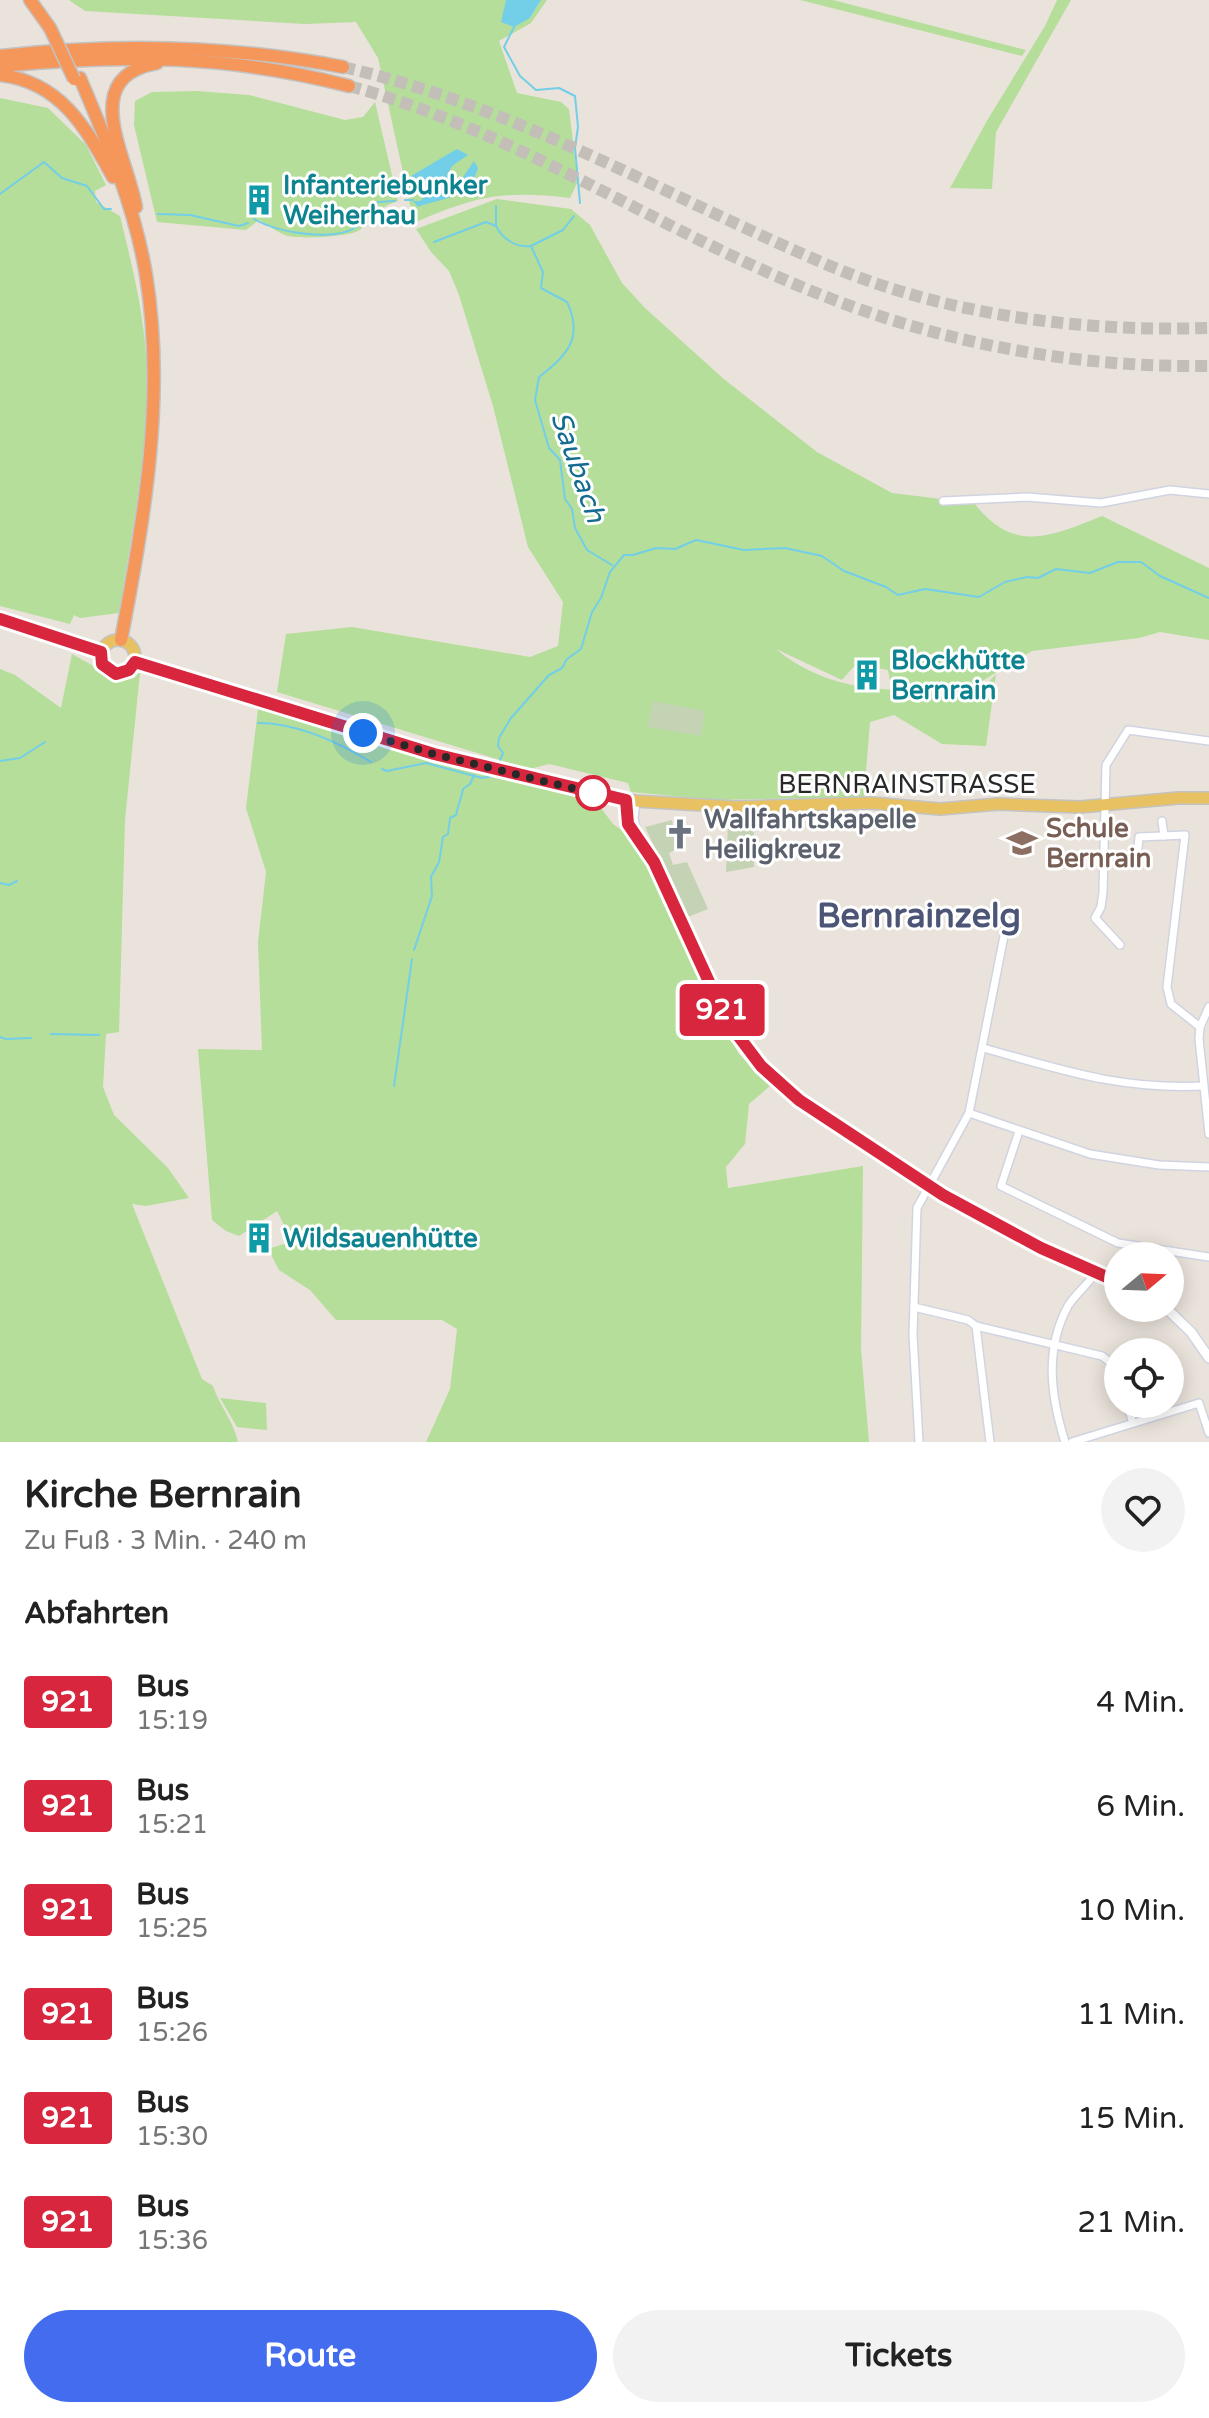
<!DOCTYPE html>
<html lang="de">
<head>
<meta charset="utf-8">
<style>
  body { margin:0; font-family:"Varela Round",sans-serif; background:#f2f2f2; color:#222; height:100vh; display:flex; flex-direction:column; font-size:30px; white-space:nowrap }
  * { box-sizing:border-box; margin:0 }
  p { font-size:26px; color:#767676 }
  .icon { flex:none; width:44px; height:44px; fill:none; stroke:currentColor; stroke-width:2; stroke-linecap:round; stroke-linejoin:round }
  .map { position:relative; height:1442px; overflow:hidden }
  .panel { display:flex; flex-direction:column; background:#fff; flex:1 }
  .panel>* { flex:none }
  .badge { padding:0 16px; border-radius:6px; font-size:28px; line-height:52px }
  .needle { width:52px; rotate:71deg }
  .fabs { position:absolute; left:1104px; top:1242px; display:grid; gap:16px }
  .fabs a { display:grid; place-items:center; width:80px; height:80px; border-radius:50%; background:#fff; box-shadow:0 4px 20px #0003; font-size:40px }
  .you { position:absolute; width:40px; height:40px; margin:-20px; border:6px solid #fff; border-radius:50%; background:#1a73e8; box-shadow:0 0 0 12px #1a73e833 }
  .map>.badge { position:absolute; translate:-50% -50%; box-shadow:0 0 0 4px #fff }
  h2 { padding:0 24px; font-size:30px; line-height:72px }
  .round { display:grid; place-items:center; flex:none; width:84px; height:84px; border-radius:42px; background:#f2f2f2 }
  .overview { display:flex; align-items:center; justify-content:space-between; height:136px; padding:0 24px }
  h1 { font-size:38px; font-weight:800; line-height:60px }
  .action { display:flex; gap:16px; margin-top:auto; padding:16px 24px }
  .action a { flex:1; height:92px; border-radius:48px; background:#436cef; color:#fff; font-size:32px; font-weight:800; line-height:92px; text-align:center }
  .action a+a { background:#f2f2f2; color:#222 }
  ul { padding:0; list-style:none }
  li { display:flex; align-items:center; gap:24px; height:104px; padding:0 24px }
  li div { flex:1 }
  li b { display:block; font-size:30px }
  li em { font-style:normal }
  li .badge { min-width:88px; font-weight:700; text-align:center }
  .map>svg:first-child { display:block }
</style>
</head>
<body>
<div class="map">
<svg width="1209" height="1442" viewBox="0 0 1209 1442">
  <rect width="100%" height="100%" fill="#eae3db"/>
  <!-- green -->
  <g fill="#b4de9a">
    <path d="M 69,0 L 506,0 L 506,10 L 530,18 L 541,0 L 547,0 L 531,23 L 499,41 L 517,93 L 561,102 L 569,109 L 578,181 L 570,198 C 503,190 476,196 414,223 L 378,58 L 356,22 L 305,24 L 85,11 Z"/>
    <path d="M 800,0 L 833,0 L 1026,50 L 1022,56 Z"/>
    <path d="M 1057,0 L 1071,0 L 996,132 L 992,189 L 950,188 L 988,119 L 1045,26 Z"/>
    <path d="M 197,91 L 249,95 L 345,120 L 363,117 L 375,102 L 398,201 C 374,208 375,221 358,231 C 346,237 301,239 288,236 C 278,233 268,225 259,220 L 246,230 L 157,222 L 134,125 L 135,101 L 152,92 Z"/>
    <path d="M 0,98 L 48,108 L 86,145 L 106,185 L 95,191 L 96,202 L 120,216 C 130,257 141,301 145,343 C 153,433 133,525 119,613 L 80,618 L 74,615 L 70,624 L 0,606 Z"/>
    <path d="M 497,199 L 571,209 L 590,225 L 622,283 L 645,308 L 725,380 L 817,452 L 892,493 L 974,503 C 1014,554 1050,537 1102,516 L 1209,568 L 1209,640 L 1160,632 L 1139,638 L 1032,651 L 977,684 L 891,686 L 888,670 L 856,664 L 842,680 L 776,649 C 838,700 908,690 983,688 L 996,674 L 986,746 L 942,744 L 894,715 L 870,722 L 864,797 L 715,800 L 631,792 L 628,783 L 549,764 L 530,769 L 277,692 L 286,634 L 352,627 L 530,657 L 558,646 L 563,602 L 528,547 L 493,406 L 459,295 L 449,271 L 431,252 L 416,229 Z"/>
    <path d="M 72,654 L 113,677 L 140,673 L 125,820 L 119,1032 L 106,1034 L 103,1087 L 114,1115 L 168,1168 L 189,1198 L 146,1206 L 132,1204 L 202,1379 L 213,1386 C 219,1405 234,1422 238,1442 L 0,1442 L 0,669 L 15,675 L 61,708 Z"/>
    <path d="M 258,709 L 441,762 L 595,800 L 613,824 L 636,840 L 722,1023 L 739,1054 L 770,1086 L 749,1104 L 745,1144 L 726,1167 L 728,1188 L 863,1166 L 861,1349 L 869,1442 L 426,1442 L 450,1389 L 457,1329 L 442,1320 L 336,1320 L 310,1290 L 279,1270 L 268,1249 L 287,1243 L 289,1235 L 277,1211 L 239,1236 L 226,1231 L 212,1220 L 198,1049 L 262,1050 L 258,942 L 266,872 L 246,808 Z"/>
    <path d="M 220,1398 L 266,1403 L 267,1430 L 237,1427 Z"/>
  </g>
  <!-- cemetery -->
  <g fill="#c4d3b3">
    <path d="M 653,701 L 705,711 L 701,736 L 647,727 Z"/>
    <path d="M 672,820 L 675,850 L 669,853 L 673,865 L 687,862 L 708,909 L 688,917 L 645,827 Z"/>
    <path d="M 728,823 L 754,823 L 754,867 L 726,872 Z"/>
  </g>
  <!-- water -->
  <g fill="#73cee7">
    <path d="M 506,0 L 541,0 L 530,18 L 514,27 L 501,22 Z"/>
    <path d="M 457,149 L 468,155 L 452,166 L 447,175 L 454,186 L 465,186 L 461,180 L 474,161 L 478,168 C 468,201 446,196 418,207 L 413,201 L 420,201 L 425,196 L 419,188 L 409,189 L 411,176 Z"/>
  </g>
  <g fill="none" stroke-linecap="round" stroke-linejoin="round">
    <!-- stream -->
    <g stroke="#73cee7" stroke-width="2">
      <path d="M 514,27 L 504,47 L 520,76 L 536,90 L 559,88 L 575,96 L 578,127 L 575,148 L 580,203"/>
      <path d="M 0,194 L 44,162 L 62,178 L 87,186 L 104,209 L 111,209"/>
      <path d="M 405,200 L 413,200"/>
      <path d="M 496,206 L 496,225"/>
      <path d="M 158,214 L 190,215 L 239,226 L 248,223"/>
      <path d="M 574,216 L 563,230 L 531,246 L 543,272 L 541,288 L 567,302 C 584,337 567,356 539,377 L 535,400 L 549,448 L 560,460 L 565,499 L 572,509 L 575,528 L 587,550 L 612,565"/>
      <path d="M 254,219 C 277,232 334,243 358,226 C 366,219 370,209 378,202 L 395,201"/>
      <path d="M 434,242 L 486,222 L 496,226 C 502,238 515,248 531,246"/>
      <path d="M 258,723 C 298,723 338,742 371,762"/>
      <path d="M 500,760 L 503,753 L 498,746 L 499,738 L 511,718 L 549,675 L 562,668 L 567,659 L 581,649 L 592,612 L 601,598 L 610,572 L 624,555 L 633,555 L 656,548 L 675,549 L 696,540 L 744,550 L 785,548 L 822,556 L 844,571 L 886,587 L 898,595 L 925,589 L 979,597 L 1005,582 L 1027,577 L 1038,578 L 1056,569 L 1090,573 L 1118,562 L 1141,562 L 1160,576 L 1209,598"/>
      <path d="M 0,761 L 20,758 L 45,742"/>
      <path d="M 382,769 L 387,771 L 426,763 L 482,778 L 493,776"/>
      <path d="M 0,883 L 9,885 L 17,881"/>
      <path d="M 414,950 L 432,896 L 431,877 L 439,862 L 443,837 L 448,834 L 450,818 L 456,815 C 458,806 461,799 463,789 L 470,784 L 474,775"/>
      <path d="M 51,1034 L 99,1035"/>
      <path d="M 0,1037 L 6,1039 L 31,1038"/>
      <path d="M 394,1086 L 412,959"/>
    </g>
    <!-- highway-tunnel -->
    <g stroke="#c3beb7" stroke-width="12" stroke-dasharray="12 6" stroke-linecap="butt">
      <path d="M 343,67 C 518,107 671,199 835,268 C 951,316 1084,332 1209,328"/>
      <path d="M 349,86 C 517,131 663,233 824,296 C 945,344 1079,368 1209,366"/>
    </g>
    <!-- street casing -->
    <g stroke="#d0d4e1" stroke-width="10">
      <g id="street">
        <path d="M 943,501 L 1027,497 L 1101,503 L 1170,490 L 1209,494"/>
        <path d="M 1162,821 L 1164,836"/>
        <path d="M 1137,858 L 1139,837 L 1185,835 L 1167,987 L 1171,1004 L 1200,1027"/>
        <path d="M 1120,945 L 1095,918 L 1101,907 L 1103,892 L 1106,765 L 1128,730 L 1209,741"/>
        <path d="M 1209,1007 L 1200,1027 L 1199,1039 L 1209,1134"/>
        <path d="M 983,1048 C 1063,1070 1119,1090 1204,1086"/>
        <path d="M 969,1113 L 1090,1154 L 1159,1165 L 1209,1167"/>
        <path d="M 1019,1131 L 1001,1186 L 1118,1243 L 1209,1257"/>
        <path d="M 914,1307 L 968,1320 L 976,1326 L 990,1442"/>
        <path d="M 976,1326 L 1102,1356 L 1111,1363 L 1118,1380"/>
        <path d="M 1127,1404 L 1133,1423"/>
        <path d="M 919,1442 L 913,1335 L 917,1208 L 969,1113 L 1007,921"/>
        <path d="M 1065,1442 C 1051,1397 1044,1350 1068,1306 C 1076,1293 1088,1285 1096,1272"/>
        <path d="M 1072,1442 L 1199,1403 L 1209,1433"/>
      </g>
    </g>
    <!-- secondary casing -->
    <g stroke="#d0d4e1" stroke-width="12">
      <g id="secondary">
        <path d="M 626,800 L 628,824 L 654,862 L 727,1021 L 761,1066 L 799,1100 L 943,1195 L 1041,1248 L 1118,1282"/>
        <path d="M 635,801 L 633,818 L 636,832"/>
        <path d="M 1166,1308 L 1191,1332 L 1209,1358"/>
      </g>
    </g>
    <!-- primary casing -->
    <g stroke="#c3c3c3" stroke-width="14">
      <g id="primary">
        <path d="M 0,619 L 101,652"/>
        <circle cx="118" cy="657" r="17"/>
        <path d="M 135,662 L 434,754 L 635,801 L 735,807 L 871,803 L 940,809 L 998,804 L 1080,807 L 1178,798 L 1209,798"/>
      </g>
    </g>
    <!-- highway casing -->
    <g stroke="#c3c3c3" stroke-width="15">
      <g id="highway">
        <path d="M 30,0 L 50,28"/>
        <path d="M 0,56 C 115,43 229,45 343,67"/>
        <path d="M 0,66 C 122,54 230,55 349,86"/>
        <path d="M 0,75 C 61,82 86,128 113,177"/>
        <path d="M 80,78 C 107,142 135,207 146,275 C 166,397 144,520 121,640"/>
        <path d="M 136,207 C 127,156 77,77 157,63"/>
      </g>
    </g>
    <!-- street -->
    <use href="#street" stroke="#fff" stroke-width="7"/>
    <!-- secondary -->
    <use href="#secondary" stroke="#fff" stroke-width="9"/>
    <!-- primary -->
    <use href="#primary" stroke="#e8c262" stroke-width="11"/>
    <!-- highway -->
    <use href="#highway" stroke="#f5965b" stroke-width="12"/>
    <!-- highway-bridge casing -->
    <g stroke="#c3c3c3" stroke-width="15" stroke-linecap="butt">
      <path id="highway-bridge" d="M 50,28 L 74,79"/>
    </g>
    <!-- highway-bridge -->
    <use href="#highway-bridge" stroke="#f5965b" stroke-width="12"/>
  </g>
  <g fill="none" stroke-linecap="round" stroke-linejoin="round">
    <!-- line casing -->
    <g stroke="#fff" stroke-width="18">
      <path id="line" d="M 0,619 L 101,652 L 102,664 L 116,674 L 129,670 L 135,662 L 434,754 L 626,800 L 628,824 L 654,862 L 727,1021 L 761,1066 L 799,1100 L 943,1195 L 1041,1248 L 1118,1282"/>
    </g>
    <!-- line -->
    <use href="#line" stroke="#d7263d" stroke-width="12"/>
    <!-- walk -->
    <path stroke="#282828" stroke-width="8" stroke-dasharray="0 14.4" d="M 363,733 L 434,754 L 596,794 L 593,793"/>
  </g>
  <!-- icons -->
  <defs>
    <g id="building-bare" transform="scale(2.4)"><path d="M-4-6H4V6H1V3H-1V6H-4ZM-2.5-4.3h1.7v1.8h-1.7ZM.8-4.3h1.7v1.8H.8ZM-2.5-1h1.7V.8h-1.7ZM.8-1h1.7V.8H.8Z" fill="#0f9aa8" stroke="#fff" stroke-width="2.5" paint-order="stroke"/></g>
    <g id="church-bare" transform="scale(2.4)"><path d="M-1.2-6h2.4v3.5h3.3v2.4h-3.3V6h-2.4V-.1h-3.3v-2.4h3.3Z" fill="#6b7280" stroke="#fff" stroke-width="2.5" paint-order="stroke"/></g>
    <g id="school-bare" transform="scale(2.4)"><path d="M0-5L7-2L0 1L-7-2ZM-4 1L0 2.5L4 1V4Q0 6-4 4Z" fill="#8d6e63" stroke="#fff" stroke-width="2.5" paint-order="stroke"/></g>
  </defs>
  <g fill-rule="evenodd">
    <use href="#building-bare" x="259" y="200"/>
    <use href="#building-bare" x="867" y="675"/>
    <use href="#church-bare" x="680" y="834"/>
    <use href="#school-bare" x="1022" y="843"/>
    <use href="#building-bare" x="259" y="1238"/>
  </g>
  <!-- markers -->
  <circle fill="#fff" stroke="#d7263d" stroke-width="4" cx="593" cy="793" r="16"/>
  <g text-anchor="middle" dominant-baseline="central" stroke-width="6" stroke-linejoin="round" paint-order="stroke">
    <!-- culture labels -->
    <g font-size="26" font-weight="bold" fill="#0d838f" stroke="#fff" text-anchor="start">
      <text x="283" y="185">Infanteriebunker<tspan x="283" dy="30">Weiherhau</tspan></text>
      <text x="891" y="660">Blockhütte<tspan x="891" dy="30">Bernrain</tspan></text>
      <text x="283" y="1238">Wildsauenhütte</text>
    </g>
    <!-- street labels -->
    <g font-size="26" fill="#282828" stroke="#fff">
      <text x="907" y="784">BERNRAINSTRASSE</text>
    </g>
    <!-- worship labels -->
    <g font-size="26" font-weight="bold" fill="#5b616d" stroke="#fff" text-anchor="start">
      <text x="704" y="819">Wallfahrtskapelle<tspan x="704" dy="30">Heiligkreuz</tspan></text>
    </g>
    <!-- education labels -->
    <g font-size="26" font-weight="bold" fill="#785e54" stroke="#fff" text-anchor="start">
      <text x="1046" y="828">Schule<tspan x="1046" dy="30">Bernrain</tspan></text>
    </g>
    <!-- water labels -->
    <g font-size="28" font-style="italic" fill="#156c90" stroke="#fff">
      <text transform="translate(578 467) rotate(71)">Saubach</text>
    </g>
    <!-- district labels -->
    <g font-size="34" font-weight="bold" fill="#4c5576" stroke="#fff">
      <text x="919" y="916">Bernrainzelg</text>
    </g>
  </g>
</svg>
<div class="fabs">
<a><svg class="needle" viewBox="-14 -14 28 28"><path d="M0-13l5 13h-10z" fill="#e53935"/><path d="M0 13l5-13h-10z" fill="#767676"/></svg></a>
<a><svg class="icon" aria-label="locate" viewBox="0 0 24 24"><circle cx="12" cy="12" r="6"/><path d="M12 2v4M12 18v4M2 12h4M18 12h4"/></svg></a>
</div>
<div class="you" style="left:363px;top:733px"></div>
<b class="badge" style="left:722px;top:1010px;background:#d7263d;color:#fff">921</b>
</div>
<section class="panel">
<div class="overview"><div><h1>Kirche Bernrain</h1><p>Zu Fuß · 3 Min. · 240 m</p></div><a class="round"><svg class="icon" aria-label="heart" viewBox="0 0 24 24"><path d="M12 20l-8-8c-3-5 5-10 8-4 3-6 11-1 8 4z"/></svg></a></div>
<h2>Abfahrten</h2>
<ul>
<li><span class="badge" style="background:#d7263d;color:#fff">921</span><div><b>Bus</b><p>15:19</p></div><em>4 Min.</em></li>
<li><span class="badge" style="background:#d7263d;color:#fff">921</span><div><b>Bus</b><p>15:21</p></div><em>6 Min.</em></li>
<li><span class="badge" style="background:#d7263d;color:#fff">921</span><div><b>Bus</b><p>15:25</p></div><em>10 Min.</em></li>
<li><span class="badge" style="background:#d7263d;color:#fff">921</span><div><b>Bus</b><p>15:26</p></div><em>11 Min.</em></li>
<li><span class="badge" style="background:#d7263d;color:#fff">921</span><div><b>Bus</b><p>15:30</p></div><em>15 Min.</em></li>
<li><span class="badge" style="background:#d7263d;color:#fff">921</span><div><b>Bus</b><p>15:36</p></div><em>21 Min.</em></li>
</ul>
<div class="action"><a>Route</a><a>Tickets</a></div>
</section>
</body>
</html>
